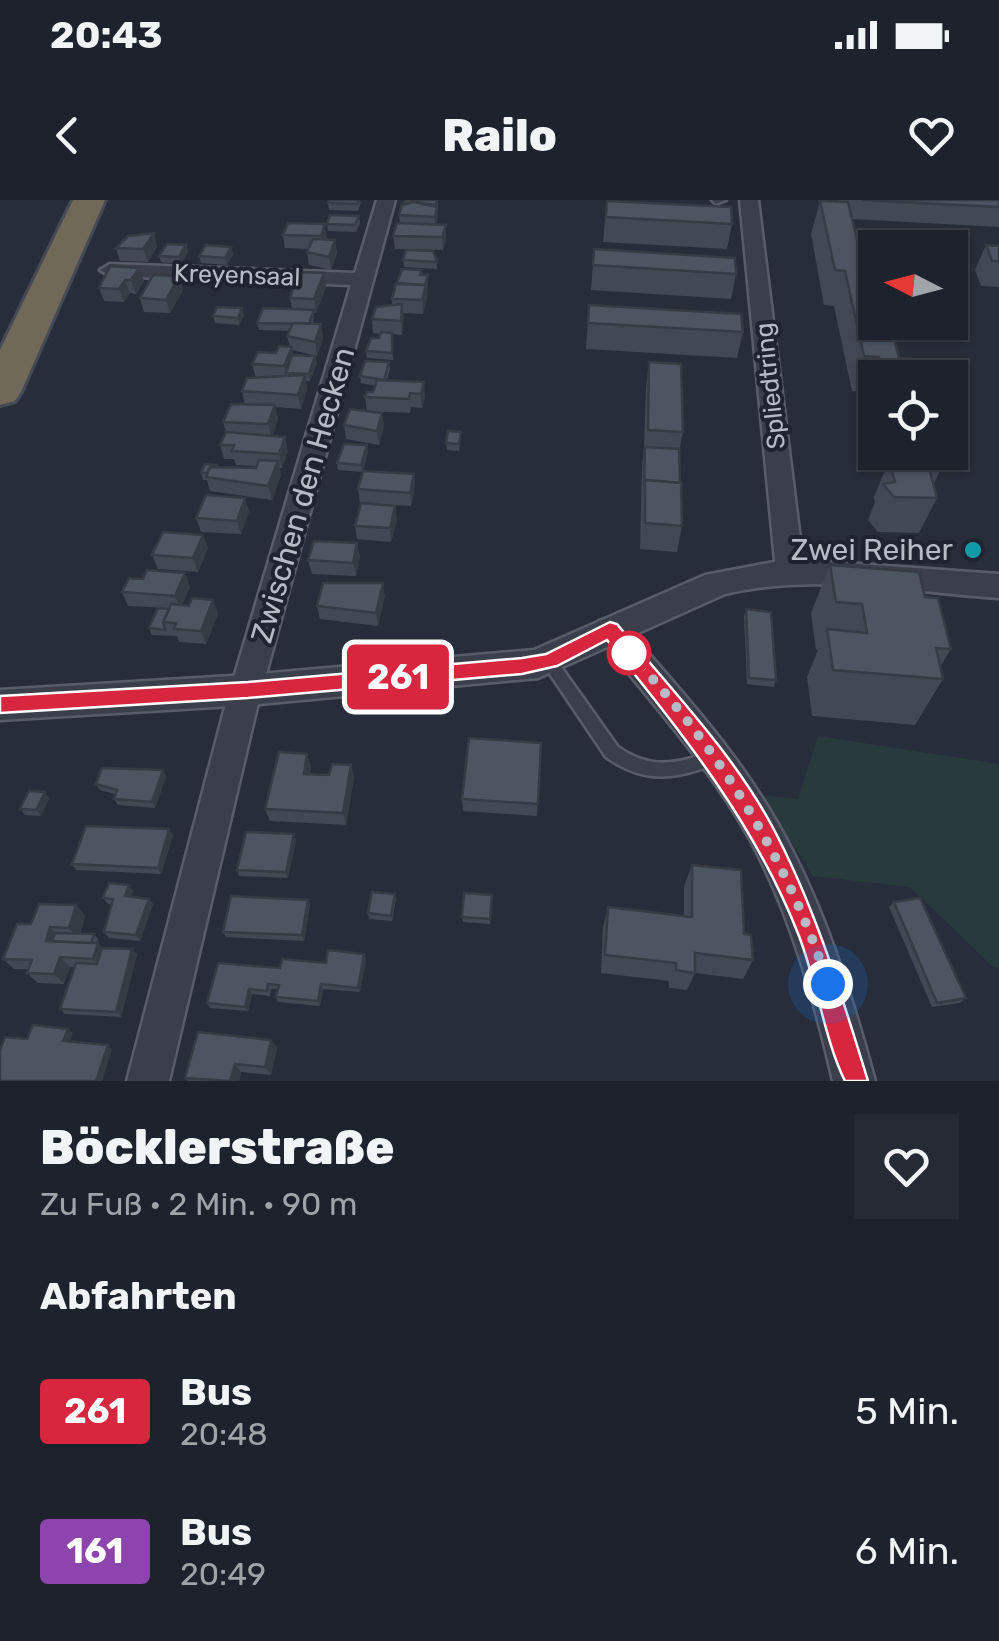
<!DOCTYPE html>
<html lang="de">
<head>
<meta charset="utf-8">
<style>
  body { margin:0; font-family:Rubik,sans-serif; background:#252a34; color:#f1f3f6; height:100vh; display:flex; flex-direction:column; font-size:38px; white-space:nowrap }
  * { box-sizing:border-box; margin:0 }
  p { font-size:32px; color:#a0a4a9 }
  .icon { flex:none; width:55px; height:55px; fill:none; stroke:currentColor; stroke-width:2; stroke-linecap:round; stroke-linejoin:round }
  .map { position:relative; height:881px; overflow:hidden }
  .side { display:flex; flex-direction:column; background:#1d222c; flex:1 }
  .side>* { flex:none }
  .badge { padding:0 20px; border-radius:8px; font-size:35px; line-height:65px }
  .needle { width:65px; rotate:276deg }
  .controls { position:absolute; left:858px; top:30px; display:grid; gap:20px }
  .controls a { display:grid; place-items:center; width:110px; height:110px; border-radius:0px; background:#1d222c; box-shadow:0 2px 8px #0004,0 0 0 2px #3b3f48; font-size:50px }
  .you { position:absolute; width:50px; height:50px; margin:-25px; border:8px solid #fff; border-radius:50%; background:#1a73e8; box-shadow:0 0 0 15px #1a73e833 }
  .map>.badge { position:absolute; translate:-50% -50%; box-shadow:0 0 0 5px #fff }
  h2 { padding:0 40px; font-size:38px; line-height:90px }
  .round { display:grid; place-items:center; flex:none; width:105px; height:105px; border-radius:0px; background:#252a34 }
  .headline { display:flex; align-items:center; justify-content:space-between; height:170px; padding:0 40px }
  h1 { font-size:48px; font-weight:800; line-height:75px }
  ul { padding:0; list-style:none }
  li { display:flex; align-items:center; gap:30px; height:140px; padding:0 40px }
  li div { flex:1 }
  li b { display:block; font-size:38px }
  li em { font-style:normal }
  li .badge { min-width:110px; font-weight:700; text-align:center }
  .status { display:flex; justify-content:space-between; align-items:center; height:70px; padding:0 50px; background:#1d222c; direction:ltr }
  .status svg { height:28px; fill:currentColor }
  header { display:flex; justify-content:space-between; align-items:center; height:130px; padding:0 40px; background:#1d222c; font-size:45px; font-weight:800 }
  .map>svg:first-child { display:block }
</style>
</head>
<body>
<div class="status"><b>20:43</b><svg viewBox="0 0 49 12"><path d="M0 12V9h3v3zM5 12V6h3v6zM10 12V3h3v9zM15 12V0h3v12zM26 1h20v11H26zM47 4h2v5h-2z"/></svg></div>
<header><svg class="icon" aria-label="back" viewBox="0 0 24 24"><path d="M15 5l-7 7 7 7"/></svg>Railo<svg class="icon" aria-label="heart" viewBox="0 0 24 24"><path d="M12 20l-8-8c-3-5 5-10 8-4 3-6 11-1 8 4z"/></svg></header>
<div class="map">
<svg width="999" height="881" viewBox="0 0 999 881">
  <rect width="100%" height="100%" fill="#272d3a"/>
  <!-- green -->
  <path fill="#293a3c" d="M 818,536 L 999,564 L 999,768 L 993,767 L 910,687 L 813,676 L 762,595 L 798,599 Z"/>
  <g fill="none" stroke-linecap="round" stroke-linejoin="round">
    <!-- service casing -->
    <g stroke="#585d69" stroke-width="5">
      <g id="service">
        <path d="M 712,0 L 726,0 L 716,4 Z"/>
        <path d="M 549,455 L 554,457 L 618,547 C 641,563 661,566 688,559 C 699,556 709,551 720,553 L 722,558 L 720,563 C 676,578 647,586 606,557 L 544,465 L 541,461 L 544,457 Z"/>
      </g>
    </g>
    <!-- minor casing -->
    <g stroke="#585d69" stroke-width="5">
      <g id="minor">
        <path d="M 377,0 L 395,0 L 256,511 L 169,881 L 127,881 L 224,511 L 351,85 L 110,76 L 100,70 L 110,64 L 355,73 Z"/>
        <path d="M 740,0 L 758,0 L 804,371 L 790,381 L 776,371 Z"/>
        <path d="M 610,418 L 621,421 C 668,477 719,531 759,593 C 816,680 848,781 875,881 L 833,881 C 814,799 791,716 751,641 C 710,567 652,503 599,437 L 595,429 L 599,421 Z"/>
      </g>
    </g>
    <!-- tertiary casing -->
    <g stroke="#585d69" stroke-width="5">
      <path id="tertiary" d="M 790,359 L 999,374 L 999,398 C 909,392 813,373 725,394 L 538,478 L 248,505 L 0,520 L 0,490 L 248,475 L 534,450 L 705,375 Z"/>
    </g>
    <!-- motorway casing -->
    <g stroke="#454a56" stroke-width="6">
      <path id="motorway" d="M 73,0 L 105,0 L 21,192 L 15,201 L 0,205 L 0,150 Z"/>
    </g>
    <!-- service -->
    <use href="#service" fill="#3a3f4b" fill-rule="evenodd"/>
    <!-- minor -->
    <use href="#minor" fill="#3a3f4b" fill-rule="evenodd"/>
    <!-- tertiary -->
    <use href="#tertiary" fill="#3a3f4b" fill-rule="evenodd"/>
    <!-- motorway -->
    <use href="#motorway" fill="#706958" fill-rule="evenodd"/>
  </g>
  <!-- wall -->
  <g fill="#424955">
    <path d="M 405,0 L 438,0 L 436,25 L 446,39 L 443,50 L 395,49 L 393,36 L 400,23 L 399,15 Z"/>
    <path d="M 839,0 L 999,0 L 999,27 L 852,19 L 865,72 L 899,158 L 918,178 L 875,178 L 875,234 L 866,192 L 852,191 L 834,106 L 824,105 L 811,34 L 820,1 L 838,2 Z"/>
    <path d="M 607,1 L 732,24 L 727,49 L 603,42 Z"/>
    <path d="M 361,2 L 358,11 L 329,10 L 328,3 Z"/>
    <path d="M 359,16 L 360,23 L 356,32 L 328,31 L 327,24 Z"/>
    <path d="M 325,24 L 326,39 L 335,40 L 337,53 L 331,70 L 309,65 L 307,52 L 308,49 L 285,48 L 283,35 Z"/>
    <path d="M 154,33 L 157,47 L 148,62 L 120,61 L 116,48 Z"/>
    <path d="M 186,45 L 188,52 L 181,64 L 161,62 L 159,56 Z"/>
    <path d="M 986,45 L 999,46 L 999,87 L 981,86 L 975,70 Z"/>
    <path d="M 231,47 L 233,54 L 227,65 L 201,63 L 199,56 Z"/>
    <path d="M 594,49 L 736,74 L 731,99 L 591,90 Z"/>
    <path d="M 403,60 L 437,62 L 437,69 L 404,67 Z"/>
    <path d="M 139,68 L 144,81 L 136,94 L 130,93 L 124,102 L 104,101 L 99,88 Z"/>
    <path d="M 422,70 L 422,75 L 428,82 L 426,90 L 427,99 L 423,114 L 403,113 L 402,135 L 392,134 L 393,160 L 367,158 L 366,151 L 379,138 L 381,134 L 373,133 L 372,119 L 392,105 L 392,99 Z"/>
    <path d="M 324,73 L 326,87 L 316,113 L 314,113 L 313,124 L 321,124 L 323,138 L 317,156 L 292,150 L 293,155 L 315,156 L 317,163 L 310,181 L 306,181 L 307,189 L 301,209 L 275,207 L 278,219 L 272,236 L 288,251 L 282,268 L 279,268 L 281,275 L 272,300 L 210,291 L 207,280 L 203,280 L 201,273 L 218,267 L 256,268 L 257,266 L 236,265 L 234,259 L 224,259 L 220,245 L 226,232 L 223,222 L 245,204 L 242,191 L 256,178 L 252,164 L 290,147 L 287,136 L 289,131 L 259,130 L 257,123 L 292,109 L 290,98 Z"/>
    <path d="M 183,90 L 170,113 L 144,112 L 140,98 Z"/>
    <path d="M 589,105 L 743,132 L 737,158 L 586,149 Z"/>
    <path d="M 244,115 L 239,125 L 215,123 L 213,116 Z"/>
    <path d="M 389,162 L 390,169 L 387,180 L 425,196 L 422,208 L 411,207 L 410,213 L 367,211 L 365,197 L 373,192 L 375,186 L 361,183 L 360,176 Z"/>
    <path d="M 649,162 L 683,232 L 679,252 L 682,326 L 677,352 L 640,349 L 642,267 L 644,249 L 646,188 Z"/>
    <path d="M 382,213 L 384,226 L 379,245 L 346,239 L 344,225 Z"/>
    <path d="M 461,232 L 459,251 L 447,250 L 446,243 Z"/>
    <path d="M 367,245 L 368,252 L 363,271 L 414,274 L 415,288 L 411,306 L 360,303 L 358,289 L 362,272 L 338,270 L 337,263 Z"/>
    <path d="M 879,252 L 939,252 L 943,265 L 933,285 L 937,298 L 919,333 L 878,332 L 868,320 L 875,302 L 874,297 L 884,273 Z"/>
    <path d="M 395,306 L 397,320 L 391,342 L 357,339 L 355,326 Z"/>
    <path d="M 249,311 L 241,334 L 201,332 L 196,318 Z"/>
    <path d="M 203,335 L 208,348 L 198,372 L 158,369 L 152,355 Z"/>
    <path d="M 357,343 L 360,357 L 356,376 L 312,374 L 308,360 Z"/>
    <path d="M 830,365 L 925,397 L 951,449 L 940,467 L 943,479 L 915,525 L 812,516 L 807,477 L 818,450 L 816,450 L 811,413 Z"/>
    <path d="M 190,387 L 182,405 L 189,406 L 213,400 L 218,414 L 206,444 L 179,442 L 177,436 L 152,435 L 149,428 L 169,408 L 128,406 L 122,392 Z"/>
    <path d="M 385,396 L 378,426 L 320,419 L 317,406 Z"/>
    <path d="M 746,409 L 776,480 L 774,487 L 747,484 L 744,416 Z"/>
    <path d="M 541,543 L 537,616 L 463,611 L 462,599 Z"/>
    <path d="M 351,565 L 354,577 L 346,625 L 270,621 L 265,609 L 311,566 L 310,574 L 329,575 Z"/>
    <path d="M 163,570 L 166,577 L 155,608 L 118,605 L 114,599 L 115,594 L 100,590 L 96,584 Z"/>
    <path d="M 49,598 L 41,616 L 25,615 L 20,609 Z"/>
    <path d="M 173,635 L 161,674 L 76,670 L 72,664 Z"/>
    <path d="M 296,640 L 288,678 L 239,676 L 237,670 Z"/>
    <path d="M 692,665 L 744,734 L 753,760 L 743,779 L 695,773 L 687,790 L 669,788 L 669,781 L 601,773 L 603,727 L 608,707 L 684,716 L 684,686 Z"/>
    <path d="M 133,690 L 131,697 L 149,699 L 153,704 L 140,741 L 109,738 L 104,732 L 112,704 L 108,704 L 103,698 Z"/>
    <path d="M 395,694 L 396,699 L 392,721 L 369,719 L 368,713 Z"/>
    <path d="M 492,695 L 490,724 L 463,722 L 462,717 Z"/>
    <path d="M 308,700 L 310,705 L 304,741 L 226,737 L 223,732 Z"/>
    <path d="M 894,702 L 966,798 L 960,803 L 932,807 L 889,707 Z"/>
    <path d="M 76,705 L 85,716 L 80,734 L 94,734 L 98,739 L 97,743 L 102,748 L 137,754 L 121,817 L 65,814 L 60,809 L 74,767 L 70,767 L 64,784 L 38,783 L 27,773 L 28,769 L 14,769 L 3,759 Z"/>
    <path d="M 364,754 L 366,759 L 360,792 L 323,789 L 320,806 L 278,802 L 276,797 L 278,789 L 271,789 L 270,796 L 252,794 L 248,811 L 210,808 L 207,803 L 280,768 L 326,763 Z"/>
    <path d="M 271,840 L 277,848 L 271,875 L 241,872 L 239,881 L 188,881 L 185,878 Z"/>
  </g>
  <!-- shaded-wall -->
  <g fill="#363c45">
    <path d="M 437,0 L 438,20 L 435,30 L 435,17 Z"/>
    <path d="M 325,24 L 327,38 L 323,49 L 321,36 Z"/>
    <path d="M 446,25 L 446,39 L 443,50 L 442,37 Z"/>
    <path d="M 154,33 L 157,47 L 148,62 L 143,49 Z"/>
    <path d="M 335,40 L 337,53 L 331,70 L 329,57 Z"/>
    <path d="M 186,45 L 188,52 L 181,64 L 179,57 Z"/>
    <path d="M 231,47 L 233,54 L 227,65 L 225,58 Z"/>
    <path d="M 139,68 L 144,81 L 136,94 L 131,80 Z"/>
    <path d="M 324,73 L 326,87 L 316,113 L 314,99 Z"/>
    <path d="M 428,75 L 427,99 L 423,114 L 422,100 Z"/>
    <path d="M 179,76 L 183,90 L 170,113 L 166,100 Z"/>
    <path d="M 125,80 L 130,93 L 124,102 L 119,89 Z"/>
    <path d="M 402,104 L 404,118 L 402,135 L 401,121 Z"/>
    <path d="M 242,108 L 244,115 L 239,125 L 238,118 Z"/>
    <path d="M 321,124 L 323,138 L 317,156 L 315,142 Z"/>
    <path d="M 292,147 L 294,161 L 286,173 L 284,166 Z"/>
    <path d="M 315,156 L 317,163 L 310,181 L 309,174 Z"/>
    <path d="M 305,175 L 307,189 L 301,209 L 298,195 Z"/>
    <path d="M 424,182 L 425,196 L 422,208 L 421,194 Z"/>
    <path d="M 275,205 L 278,219 L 272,238 L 268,224 Z"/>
    <path d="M 382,213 L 384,226 L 379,245 L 377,231 Z"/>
    <path d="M 285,237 L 288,251 L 282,268 L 279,254 Z"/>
    <path d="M 367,245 L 368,252 L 363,272 L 361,265 Z"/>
    <path d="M 278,261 L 281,275 L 272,300 L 268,286 Z"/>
    <path d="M 414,274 L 415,288 L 411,306 L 410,293 Z"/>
    <path d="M 245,298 L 249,311 L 241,334 L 237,321 Z"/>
    <path d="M 395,306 L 397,320 L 391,342 L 390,328 Z"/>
    <path d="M 203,335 L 208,348 L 198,372 L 193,358 Z"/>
    <path d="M 357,343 L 360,357 L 356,376 L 353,363 Z"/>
    <path d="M 185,373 L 190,387 L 180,409 L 175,396 Z"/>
    <path d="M 383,383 L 385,396 L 378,426 L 376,413 Z"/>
    <path d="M 213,400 L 218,414 L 206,444 L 201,431 Z"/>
    <path d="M 307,554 L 311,566 L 307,586 L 304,574 Z"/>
    <path d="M 351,565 L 354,577 L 346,625 L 343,613 Z"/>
    <path d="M 163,570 L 166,577 L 155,608 L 152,602 Z"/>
    <path d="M 45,592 L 49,598 L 41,616 L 36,610 Z"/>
    <path d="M 169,629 L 173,635 L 161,674 L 158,668 Z"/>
    <path d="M 294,634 L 296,640 L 288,678 L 286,672 Z"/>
    <path d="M 129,685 L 133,690 L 129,702 L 125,696 Z"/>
    <path d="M 149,699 L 153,704 L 140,741 L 136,735 Z"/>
    <path d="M 308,700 L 310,705 L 304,741 L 302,735 Z"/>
    <path d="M 76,705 L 85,716 L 78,738 L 69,728 Z"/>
    <path d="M 50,727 L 60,738 L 57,746 L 46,741 Z"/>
    <path d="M 98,743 L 107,753 L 102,768 L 93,759 Z"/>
    <path d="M 132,749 L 137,754 L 121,817 L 116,812 Z"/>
    <path d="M 364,754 L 366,759 L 360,792 L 358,788 Z"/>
    <path d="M 60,757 L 70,767 L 64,784 L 54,774 Z"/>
    <path d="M 321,784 L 323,789 L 320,806 L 318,801 Z"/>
    <path d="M 249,789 L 252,794 L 248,811 L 245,807 Z"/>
    <path d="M 68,829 L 73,833 L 68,846 L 63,841 Z"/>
    <path d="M 271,840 L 277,848 L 271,875 L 265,867 Z"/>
    <path d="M 108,845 L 112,850 L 102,881 L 96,881 Z"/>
    <path d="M 235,864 L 241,872 L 239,881 L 230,881 Z"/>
  </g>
  <!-- building -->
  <g fill="#4d5563" stroke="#363c45" stroke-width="2.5">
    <path d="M 329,0 L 359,0 L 357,4 L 328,3 Z"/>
    <path d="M 405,0 L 437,0 L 436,5 L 414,2 L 404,4 Z"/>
    <path d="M 862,0 L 999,0 L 999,7 Z"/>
    <path d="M 607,1 L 731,7 L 732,24 L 606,17 Z"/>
    <path d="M 820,1 L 848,2 L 865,72 L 875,73 L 875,122 L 890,122 L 899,158 L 913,159 L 918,178 L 884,178 L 879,157 L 864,156 L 845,71 L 835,70 Z"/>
    <path d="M 414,2 L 437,7 L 435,17 L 399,15 L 402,5 Z"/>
    <path d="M 330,15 L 359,16 L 355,25 L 327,24 Z"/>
    <path d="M 288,23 L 325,24 L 321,36 L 283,35 Z"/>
    <path d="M 397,23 L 446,25 L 442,37 L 393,36 Z"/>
    <path d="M 154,33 L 143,49 L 116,48 L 128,36 Z"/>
    <path d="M 313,39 L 335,40 L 329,57 L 307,52 Z"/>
    <path d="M 167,44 L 186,45 L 179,57 L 159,56 Z"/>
    <path d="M 206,45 L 231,47 L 225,58 L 199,56 Z"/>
    <path d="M 986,45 L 999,46 L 999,61 L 992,61 Z"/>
    <path d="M 594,49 L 735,58 L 736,74 L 593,65 Z"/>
    <path d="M 406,50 L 433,51 L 437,62 L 403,60 Z"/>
    <path d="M 110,66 L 139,68 L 131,80 L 125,80 L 119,89 L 99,88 Z"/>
    <path d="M 402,69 L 422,70 L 420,75 L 428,75 L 425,85 L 397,83 Z"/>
    <path d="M 299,72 L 324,73 L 314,99 L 290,98 Z"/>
    <path d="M 153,75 L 179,76 L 166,100 L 140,98 Z"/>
    <path d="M 396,84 L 426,85 L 422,100 L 392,99 Z"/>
    <path d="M 402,104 L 401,121 L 372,119 L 376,107 Z"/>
    <path d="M 589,105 L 741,114 L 743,132 L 588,123 Z"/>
    <path d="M 217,107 L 242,108 L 238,118 L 213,116 Z"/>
    <path d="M 263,108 L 314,110 L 309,124 L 257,123 Z"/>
    <path d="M 293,123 L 321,124 L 315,142 L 287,136 Z"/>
    <path d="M 381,132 L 392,133 L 392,153 L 366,151 L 371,138 L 379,138 Z"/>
    <path d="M 279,146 L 292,147 L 284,166 L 252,164 L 258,152 L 276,153 Z"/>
    <path d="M 292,155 L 315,156 L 309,174 L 286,173 Z"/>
    <path d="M 365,161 L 389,162 L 384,180 L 360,176 Z"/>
    <path d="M 649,162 L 681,164 L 683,232 L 648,230 Z"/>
    <path d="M 305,175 L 298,195 L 242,191 L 247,178 Z"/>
    <path d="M 377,180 L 424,182 L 421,194 L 410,193 L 409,199 L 365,197 L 367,192 L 373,192 Z"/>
    <path d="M 231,204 L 275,205 L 268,224 L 223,222 Z"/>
    <path d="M 350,209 L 382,213 L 377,231 L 344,225 Z"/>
    <path d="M 448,231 L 461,232 L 459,244 L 446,243 Z"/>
    <path d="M 226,232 L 285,237 L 279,254 L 232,251 L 234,245 L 220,245 Z"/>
    <path d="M 344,244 L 367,245 L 361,265 L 337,263 Z"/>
    <path d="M 645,247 L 679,249 L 680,283 L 645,280 L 644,286 Z"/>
    <path d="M 902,252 L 939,252 L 943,265 L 928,264 L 937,298 L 894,297 L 883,284 L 895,282 L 889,261 L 904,262 Z"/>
    <path d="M 259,260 L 278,261 L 268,286 L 206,277 L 210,267 L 256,268 Z"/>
    <path d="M 205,264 L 217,265 L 217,267 L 210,267 L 207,273 L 201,273 Z"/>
    <path d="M 363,271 L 414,274 L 410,293 L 358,289 Z"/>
    <path d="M 645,280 L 681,283 L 682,326 L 645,323 Z"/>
    <path d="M 206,295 L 245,298 L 237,321 L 196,318 Z"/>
    <path d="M 361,303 L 395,306 L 390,328 L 355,326 Z"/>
    <path d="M 163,332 L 203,335 L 193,358 L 152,355 Z"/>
    <path d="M 314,341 L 357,343 L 353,363 L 308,360 Z"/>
    <path d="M 830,365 L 919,372 L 925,397 L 938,398 L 951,449 L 936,448 L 943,479 L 833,470 L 827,429 L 867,433 L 862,404 L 836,402 Z"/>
    <path d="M 147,370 L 185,373 L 175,396 L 122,392 L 129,378 L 143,379 Z"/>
    <path d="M 323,383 L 383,383 L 376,413 L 317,406 Z"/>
    <path d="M 192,398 L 213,400 L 201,431 L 174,429 L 176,423 L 163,422 L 171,404 L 189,406 Z"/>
    <path d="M 158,408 L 169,409 L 163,422 L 165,430 L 149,428 Z"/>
    <path d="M 746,409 L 771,412 L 776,480 L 749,478 Z"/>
    <path d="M 469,538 L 541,543 L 538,604 L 462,599 Z"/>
    <path d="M 279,552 L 307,554 L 304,574 L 329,575 L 332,564 L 351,565 L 343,613 L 265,609 Z"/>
    <path d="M 102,568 L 163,570 L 152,602 L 114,599 L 117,590 L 96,584 Z"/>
    <path d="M 29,591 L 45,592 L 36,610 L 20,609 Z"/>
    <path d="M 86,626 L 169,629 L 158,668 L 72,664 Z"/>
    <path d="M 246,632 L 294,634 L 286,672 L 237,670 Z"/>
    <path d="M 692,665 L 741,670 L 744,734 L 751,735 L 753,760 L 695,753 L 695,773 L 676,770 L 676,763 L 605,755 L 608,707 L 692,717 Z"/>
    <path d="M 109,683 L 129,685 L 125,696 L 149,699 L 136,735 L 104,732 L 113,699 L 103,698 Z"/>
    <path d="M 372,692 L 395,694 L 391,716 L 368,713 Z"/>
    <path d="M 464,693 L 492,695 L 490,719 L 462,717 Z"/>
    <path d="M 231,696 L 308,700 L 302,735 L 223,732 Z"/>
    <path d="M 920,698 L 966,798 L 937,803 L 894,702 Z"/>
    <path d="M 39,704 L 76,705 L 69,728 L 50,727 L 46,741 L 98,743 L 93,759 L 60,757 L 54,774 L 27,773 L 32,760 L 3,759 L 17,724 L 31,724 Z"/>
    <path d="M 55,733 L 94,734 L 91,743 L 52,741 Z"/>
    <path d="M 102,748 L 132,749 L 116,812 L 60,809 L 76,763 L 97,764 Z"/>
    <path d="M 328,750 L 364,754 L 358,788 L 321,784 L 318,801 L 276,797 L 279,785 L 268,784 L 267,791 L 249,789 L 245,807 L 207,803 L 218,763 L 280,768 L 282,759 L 326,763 Z"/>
    <path d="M 33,825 L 68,829 L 63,841 L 108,845 L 96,881 L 0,881 L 0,850 L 5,837 L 27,839 Z"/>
    <path d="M 198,832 L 271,840 L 265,867 L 235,864 L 230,881 L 185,878 Z"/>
  </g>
  <!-- line -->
  <path fill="#d7263d" stroke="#fff" stroke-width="2.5" d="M 610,422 L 617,424 C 670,488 731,551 771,624 C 815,706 841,793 868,881 L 845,881 C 825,841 818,786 799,736 C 755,623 682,533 607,440 L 557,466 L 522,474 L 248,498 L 0,513 L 0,496 L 248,482 L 522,458 L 546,454 Z"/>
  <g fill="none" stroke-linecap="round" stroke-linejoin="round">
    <!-- walk -->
    <path stroke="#b6bbc6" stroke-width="10" stroke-dasharray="0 18" d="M 629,453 C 718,547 788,659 828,784"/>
  </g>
  <!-- markers -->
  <circle fill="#0f9aa8" stroke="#1f2430" stroke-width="4" cx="973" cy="350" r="10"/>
  <circle fill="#fff" stroke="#d7263d" stroke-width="5" cx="629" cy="453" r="20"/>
  <g text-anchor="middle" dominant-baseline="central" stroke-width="8" stroke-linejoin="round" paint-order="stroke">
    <!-- far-street labels -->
    <g font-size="25" fill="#b6bbc6" stroke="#1f2430">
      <text transform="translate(237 75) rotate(2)">Kreyensaal</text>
      <text transform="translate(770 186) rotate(-96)">Spliedtring</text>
    </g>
    <!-- street labels -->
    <g font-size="30" fill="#b6bbc6" stroke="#1f2430">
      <text transform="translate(303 295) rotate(-74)">Zwischen den Hecken</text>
    </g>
    <!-- poi labels -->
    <g font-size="30" fill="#b6bbc6" stroke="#1f2430" text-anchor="end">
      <text x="953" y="350">Zwei Reiher</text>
    </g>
  </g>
</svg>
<div class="controls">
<a><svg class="needle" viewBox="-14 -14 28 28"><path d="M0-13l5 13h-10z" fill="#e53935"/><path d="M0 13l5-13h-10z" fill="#a0a4a9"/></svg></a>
<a><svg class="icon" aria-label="locate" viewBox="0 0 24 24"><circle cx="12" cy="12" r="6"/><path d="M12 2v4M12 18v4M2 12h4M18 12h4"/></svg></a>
</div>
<div class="you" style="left:828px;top:784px"></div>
<b class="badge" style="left:398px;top:477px;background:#d7263d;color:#fff">261</b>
</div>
<section class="side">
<div class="headline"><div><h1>Böcklerstraße</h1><p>Zu Fuß · 2 Min. · 90 m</p></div><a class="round"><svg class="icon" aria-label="heart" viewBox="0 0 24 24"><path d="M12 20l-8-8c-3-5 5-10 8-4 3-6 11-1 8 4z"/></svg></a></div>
<h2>Abfahrten</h2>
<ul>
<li><span class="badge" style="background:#d7263d;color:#fff">261</span><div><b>Bus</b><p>20:48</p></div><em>5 Min.</em></li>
<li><span class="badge" style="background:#8e44ad;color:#fff">161</span><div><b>Bus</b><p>20:49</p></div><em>6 Min.</em></li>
</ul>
</section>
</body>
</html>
